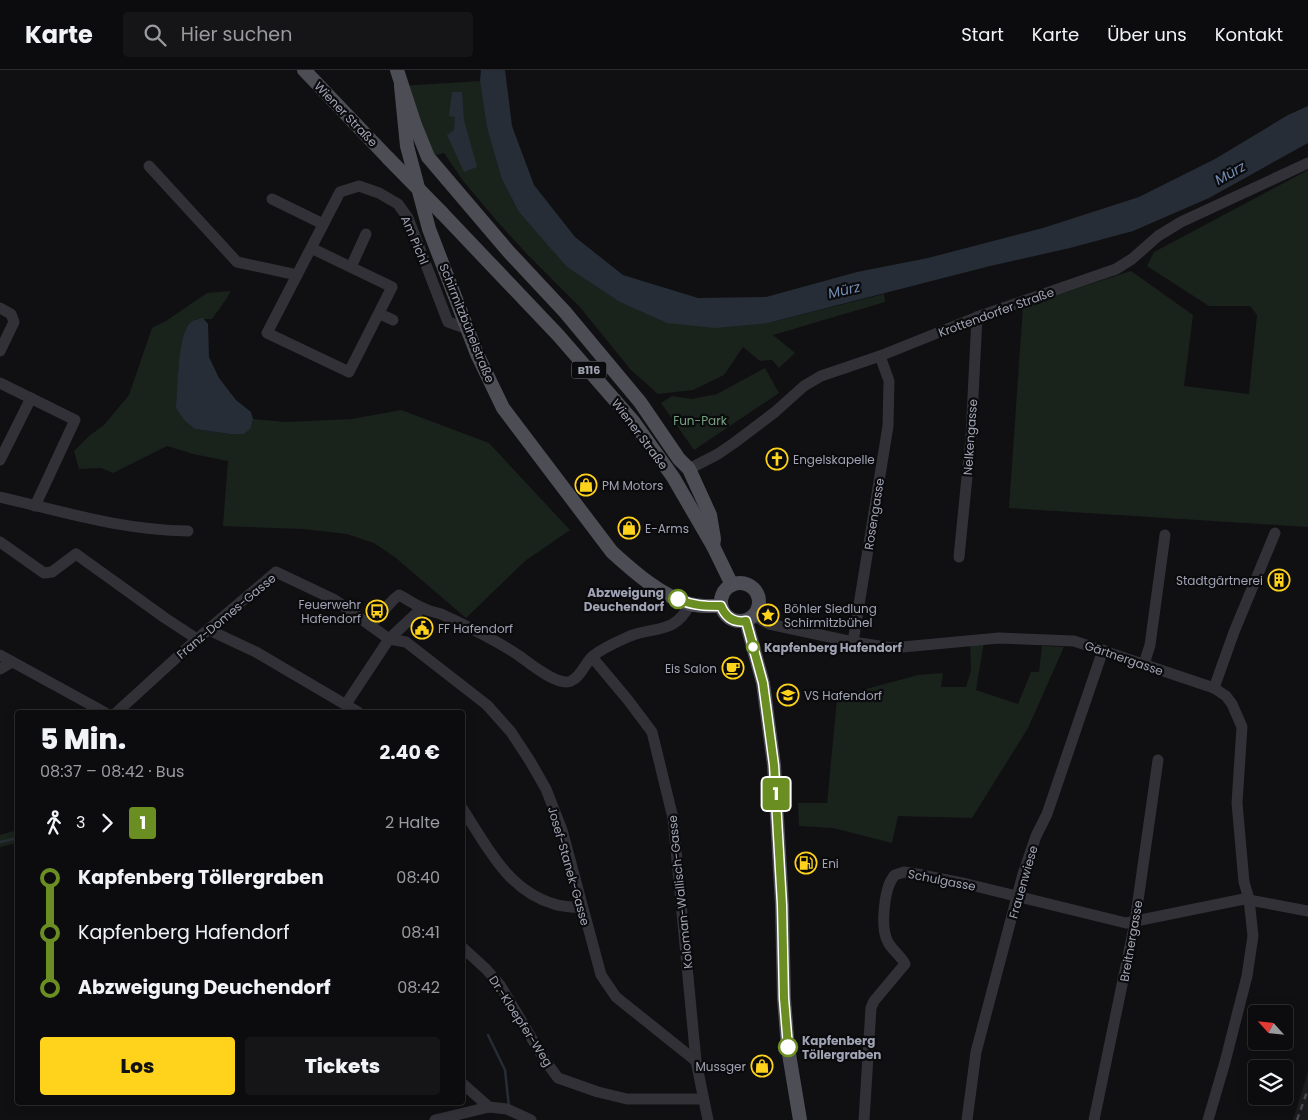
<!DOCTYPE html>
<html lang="de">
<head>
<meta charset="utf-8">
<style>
  body { margin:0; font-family:Poppins,sans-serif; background:#151517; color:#f1f3f6; height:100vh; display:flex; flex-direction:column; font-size:19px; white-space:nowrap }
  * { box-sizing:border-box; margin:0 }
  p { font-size:16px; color:#9a9b9e }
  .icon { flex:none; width:28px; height:28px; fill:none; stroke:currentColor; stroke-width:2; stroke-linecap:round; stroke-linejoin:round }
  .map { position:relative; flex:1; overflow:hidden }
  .drawer { position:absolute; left:15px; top:640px; width:450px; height:395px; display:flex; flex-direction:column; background:#0c0c0e; border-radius:5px; box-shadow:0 2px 12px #0003,0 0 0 1px #2c2c2e }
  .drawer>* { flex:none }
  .badge { padding:0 10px; border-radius:4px; font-size:18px; line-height:32px }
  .needle { width:32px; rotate:297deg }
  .controls { position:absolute; left:1248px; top:935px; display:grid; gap:10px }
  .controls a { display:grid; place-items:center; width:45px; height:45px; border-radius:5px; background:#0c0c0e; box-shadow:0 2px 12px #0003,0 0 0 1px #2c2c2e; font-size:25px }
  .map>.badge { position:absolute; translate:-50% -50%; box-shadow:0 0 0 2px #fff }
  .legs { display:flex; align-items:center; gap:8px; height:55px; padding:0 25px; font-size:16px }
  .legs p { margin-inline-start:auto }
  .head { display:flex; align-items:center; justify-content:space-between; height:85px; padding:0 25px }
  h1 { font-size:28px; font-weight:800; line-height:38px }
  .action { display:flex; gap:10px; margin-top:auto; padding:10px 25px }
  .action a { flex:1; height:58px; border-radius:5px; background:#ffd31b; color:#111; font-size:20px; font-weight:800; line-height:58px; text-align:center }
  .action a+a { background:#151517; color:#f1f3f6 }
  ul { padding:0 25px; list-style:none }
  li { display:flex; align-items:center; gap:18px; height:55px; font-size:19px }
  li i { display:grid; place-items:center; width:8px; height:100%; margin:0 6px; background:currentColor }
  li i::after { content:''; width:12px; height:12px; margin:-6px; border:4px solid; border-radius:50%; background:#0c0c0e }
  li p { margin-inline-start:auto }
  li:first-child i { background:linear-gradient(#0000 50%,currentColor 0) }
  li:last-child i { background:linear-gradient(currentColor 50%,#0000 0) }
  header { display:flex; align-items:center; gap:30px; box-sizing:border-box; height:70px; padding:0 25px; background:#0c0c0e; border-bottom:1px solid #2c2c2e }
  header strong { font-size:24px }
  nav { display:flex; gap:28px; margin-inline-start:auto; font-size:18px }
  .search { width:350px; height:45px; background:#151517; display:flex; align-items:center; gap:12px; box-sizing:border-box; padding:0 18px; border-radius:5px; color:#9a9b9e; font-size:19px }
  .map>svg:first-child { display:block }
</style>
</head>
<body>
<header>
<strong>Karte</strong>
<div class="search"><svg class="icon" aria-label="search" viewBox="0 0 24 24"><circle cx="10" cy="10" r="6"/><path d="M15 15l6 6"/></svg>Hier suchen</div>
<nav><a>Start</a><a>Karte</a><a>Über uns</a><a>Kontakt</a></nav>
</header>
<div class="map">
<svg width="1308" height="1050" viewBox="0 0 1308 1050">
  <rect width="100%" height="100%" fill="#101012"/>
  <!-- built -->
  <path fill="#1c1c1f" d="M 1308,1001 L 1308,1050 L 1293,1050 L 1306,1008 Z"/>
  <!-- green -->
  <g fill="#1a221c">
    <path d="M 480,11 L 487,58 L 501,107 L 567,197 L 768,253 L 884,224 L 885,232 L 773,265 L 795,283 L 779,298 L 772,290 L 760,291 L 743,277 L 724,305 L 693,320 L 658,324 L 631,300 L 579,236 L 527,184 L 496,150 L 464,112 L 444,83 L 428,87 L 401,16 Z"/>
    <path d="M 1308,100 L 1308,457 L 1009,438 L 1023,236 L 1131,201 L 1193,245 L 1184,316 L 1249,324 L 1257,245 L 1250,236 L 1209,236 L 1147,196 L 1154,182 Z"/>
    <path d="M 231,221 L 227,228 L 212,249 L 196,249 L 182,274 L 178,302 L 178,315 L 186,352 L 195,359 L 230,364 L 251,358 L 253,349 L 285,352 L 352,349 L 401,340 L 489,373 L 570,460 L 525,491 L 466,548 L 396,488 L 374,473 L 347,464 L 303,459 L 223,456 L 228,391 L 193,384 L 167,376 L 113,403 L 101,398 L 79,399 L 74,381 L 89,366 L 104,355 L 129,325 L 152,258 L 166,251 L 207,223 Z"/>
    <path d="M 765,298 L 779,323 L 694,380 L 661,333 L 672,326 L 692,329 L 717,324 Z"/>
    <path d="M 984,572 L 976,620 L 1018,634 L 1031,602 L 1039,602 L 1042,576 L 1064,577 L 1028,658 L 972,748 L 898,746 L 892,773 L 833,758 L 799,756 L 798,733 L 827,733 L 837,630 L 849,630 L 855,622 L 918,605 L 943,603 L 941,617 L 966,617 L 971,601 L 970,573 Z"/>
    <path d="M 17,760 L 17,773 L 0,777 L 0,765 Z"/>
  </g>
  <!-- water -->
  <g fill="#262d36">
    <path d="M 481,0 L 505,0 L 512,56 L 534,115 L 575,167 L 623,205 L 698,228 L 766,227 L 857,202 L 928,188 L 1043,158 L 1139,127 L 1215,89 L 1288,45 L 1308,36 L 1308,73 L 1209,128 L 1133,161 L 1070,178 L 990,196 L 768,253 L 715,258 L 667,253 L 620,232 L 567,197 L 519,142 L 501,107 L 487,58 L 480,11 Z"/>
    <path d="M 452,22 L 462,22 L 464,50 L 477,97 L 464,102 L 447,65 L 454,60 L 455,47 L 449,46 Z"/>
    <path d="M 203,248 L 208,254 L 209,287 L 219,308 L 236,330 L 251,342 L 253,349 L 251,358 L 244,364 L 230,364 L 195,359 L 186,352 L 176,338 C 178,318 177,271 189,254 C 193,250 198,249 203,248 Z"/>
  </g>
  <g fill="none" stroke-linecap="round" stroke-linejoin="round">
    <!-- stream -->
    <g stroke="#262d36" stroke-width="2.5">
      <path d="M 0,772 L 18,768"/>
      <path d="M 462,929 L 463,929"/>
      <path d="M 488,965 L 505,1000 L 509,1037"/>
    </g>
    <!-- minor -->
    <g stroke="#313137" stroke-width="11">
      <path d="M 149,96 L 237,192 L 297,205"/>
      <path d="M 272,129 L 323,154"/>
      <path d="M 311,178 L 392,217 L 349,302 L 267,263 L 340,122 L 359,116 L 379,123 L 398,134 L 408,148 L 448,252 L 468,259"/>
      <path d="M 351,197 L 366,164"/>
      <path d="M 0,238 L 11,244 L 14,252 L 0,281"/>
      <path d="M 380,244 L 393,250"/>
      <path d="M 0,313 L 75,350 L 35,436"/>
      <path d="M 0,390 L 31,328"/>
      <path d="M 689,399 L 718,384 L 734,373 L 775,342 L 804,316 L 821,306 L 880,286 L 977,247 L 1116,199 L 1132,189 L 1158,166 L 1181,152 L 1308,93"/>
      <path d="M 0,427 C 65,442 121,460 188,461"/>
      <path d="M 0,472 L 44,503 L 52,502 L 76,484 L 165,548 L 197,569"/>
      <path d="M 959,487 L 971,367 L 977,247"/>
      <path d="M 754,546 L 769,554 L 853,572 L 892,578 L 999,568 L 1074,571 L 1214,618 L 1226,626 L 1232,634 L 1242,657 L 1237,733 L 1244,812 L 1249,829 L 1253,866 L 1247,906 L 1225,992 L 1208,1050"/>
      <path d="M 370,555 L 394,529 L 399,525 C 407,529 415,535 423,538 C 428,541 435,542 441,544 C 467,556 494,569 518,585 C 529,593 558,617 571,611 C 581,607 585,593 593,586 C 604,577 617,572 630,566 C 657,556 675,564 690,534"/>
      <path d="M 209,560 L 256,582 L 358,642"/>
      <path d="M 853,572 L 888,356 L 889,311 L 880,286"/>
      <path d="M 0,585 L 104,642"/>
      <path d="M 592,587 L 628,630 L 652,662 L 673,748 L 696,991 L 708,1050"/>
      <path d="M 1144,594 L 1150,575 L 1165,465"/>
      <path d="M 0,599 L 12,592"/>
      <path d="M 1214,618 L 1234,562 L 1275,463"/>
      <path d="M 346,634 L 389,569 L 422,538"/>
      <path d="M 117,642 L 197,569 L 276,502 L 335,530 L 389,569 L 406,572 L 487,635 L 511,662 L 530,691 L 546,719 L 562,760 L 601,905 L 616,927 L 696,991"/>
      <path d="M 462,738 C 487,776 507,820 554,834 C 563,837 573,837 582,838"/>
      <path d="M 462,877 L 486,899 L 500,915 L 544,989 L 558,1008 L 598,1022 L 627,1029 L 702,1029"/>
      <path d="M 462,1013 L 489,1037"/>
      <path d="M 435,1050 L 489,1037 L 507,1039 L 531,1050"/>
      <path d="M 864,1050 L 871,938 L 874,931 L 905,894 C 901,886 892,880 888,872 C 880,858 884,816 895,805 L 904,802 L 917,804 L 967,814 L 1126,853 L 1244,829 L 1308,841"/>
      <path d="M 967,1050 L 976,982 L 1023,804 L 1036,766 L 1047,744 L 1103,580"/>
      <path d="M 1094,1050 L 1135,852 L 1158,690"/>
    </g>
    <!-- major -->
    <g stroke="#4d4d56" stroke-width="14">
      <path d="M 304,0 L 388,88"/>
      <path d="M 397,0 L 415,55 L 428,87 L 508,181 L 565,242 L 640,332 L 679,389 L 689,399 L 710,445 L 714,469 L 713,476"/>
      <path d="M 401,16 L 407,76 L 429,159 L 477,284 L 503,338 L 612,482 C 634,502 661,526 690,534 C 700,537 711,536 721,536"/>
      <path d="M 442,143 L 558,265 L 633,351 L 673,407 L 713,476 L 732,515"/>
      <circle cx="740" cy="532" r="19"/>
      <path d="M 746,551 L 763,613 L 774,695 L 782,835 L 784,929 L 788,978 L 800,1050"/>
    </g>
    <!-- rail -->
    <path stroke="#46474e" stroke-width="2.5" stroke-dasharray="6 5" stroke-linecap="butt" d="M 1297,1050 L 1308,1019"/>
    <!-- major-bridge -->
    <path stroke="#4d4d56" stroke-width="14" d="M 388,88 L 442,143"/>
  </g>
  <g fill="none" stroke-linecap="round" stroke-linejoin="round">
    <!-- line-1 casing -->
    <g stroke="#fff" stroke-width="11">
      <path id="line-1" d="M 678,529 C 693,536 706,536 721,536 C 726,548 734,553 746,551 L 763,613 L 774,695 L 782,835 L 784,928 L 788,977"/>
    </g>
    <!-- line-1 -->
    <use href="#line-1" stroke="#6b8e23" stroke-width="8"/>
  </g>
  <!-- icons -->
  <defs>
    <g id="church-ring" transform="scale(1.125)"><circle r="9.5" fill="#0b0b0d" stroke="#ffd31b" stroke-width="1.5"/><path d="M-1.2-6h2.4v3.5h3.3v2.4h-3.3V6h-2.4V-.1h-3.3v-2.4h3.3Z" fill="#ffd31b"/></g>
    <g id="shop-ring" transform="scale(1.125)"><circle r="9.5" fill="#0b0b0d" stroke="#ffd31b" stroke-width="1.5"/><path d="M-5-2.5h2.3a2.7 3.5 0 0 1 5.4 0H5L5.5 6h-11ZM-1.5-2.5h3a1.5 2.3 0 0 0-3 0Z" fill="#ffd31b"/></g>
    <g id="building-ring" transform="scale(1.125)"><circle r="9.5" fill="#0b0b0d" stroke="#ffd31b" stroke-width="1.5"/><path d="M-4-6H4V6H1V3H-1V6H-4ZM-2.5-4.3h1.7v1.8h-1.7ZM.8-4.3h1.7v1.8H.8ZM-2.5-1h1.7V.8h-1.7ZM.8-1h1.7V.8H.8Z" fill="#ffd31b"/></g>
    <g id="bus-ring" transform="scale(1.125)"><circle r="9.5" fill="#0b0b0d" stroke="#ffd31b" stroke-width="1.5"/><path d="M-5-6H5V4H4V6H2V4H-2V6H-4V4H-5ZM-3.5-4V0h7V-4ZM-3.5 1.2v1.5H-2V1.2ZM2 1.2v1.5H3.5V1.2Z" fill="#ffd31b"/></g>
    <g id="sight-ring" transform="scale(1.125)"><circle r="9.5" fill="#0b0b0d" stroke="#ffd31b" stroke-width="1.5"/><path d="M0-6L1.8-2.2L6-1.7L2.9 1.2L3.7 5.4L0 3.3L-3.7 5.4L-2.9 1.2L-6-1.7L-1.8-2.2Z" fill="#ffd31b"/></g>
    <g id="civic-ring" transform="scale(1.125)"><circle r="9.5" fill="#0b0b0d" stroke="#ffd31b" stroke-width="1.5"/><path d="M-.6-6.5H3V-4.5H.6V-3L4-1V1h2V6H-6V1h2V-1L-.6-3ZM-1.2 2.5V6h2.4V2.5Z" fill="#ffd31b"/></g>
    <g id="cafe-ring" transform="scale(1.125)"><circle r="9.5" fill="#0b0b0d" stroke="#ffd31b" stroke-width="1.5"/><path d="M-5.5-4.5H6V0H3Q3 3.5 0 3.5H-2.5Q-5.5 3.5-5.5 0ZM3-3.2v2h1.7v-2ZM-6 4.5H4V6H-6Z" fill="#ffd31b"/></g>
    <g id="school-ring" transform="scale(1.125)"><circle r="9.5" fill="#0b0b0d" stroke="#ffd31b" stroke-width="1.5"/><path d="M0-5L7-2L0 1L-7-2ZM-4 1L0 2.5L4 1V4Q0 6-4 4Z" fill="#ffd31b"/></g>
    <g id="fuel-ring" transform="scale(1.125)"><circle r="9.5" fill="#0b0b0d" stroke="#ffd31b" stroke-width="1.5"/><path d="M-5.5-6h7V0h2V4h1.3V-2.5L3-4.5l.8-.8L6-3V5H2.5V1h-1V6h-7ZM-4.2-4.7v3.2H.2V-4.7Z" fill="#ffd31b"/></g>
  </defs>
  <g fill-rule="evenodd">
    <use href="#church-ring" x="777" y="389"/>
    <use href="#shop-ring" x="586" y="415"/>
    <use href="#shop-ring" x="629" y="458"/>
    <use href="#building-ring" x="1279" y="510"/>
    <use href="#bus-ring" x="377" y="541"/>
    <use href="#sight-ring" x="768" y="545"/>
    <use href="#civic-ring" x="422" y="558"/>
    <use href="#cafe-ring" x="733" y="598"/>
    <use href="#school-ring" x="788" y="625"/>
    <use href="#fuel-ring" x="806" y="793"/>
    <use href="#shop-ring" x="762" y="996"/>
  </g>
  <!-- markers -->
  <g fill="#fff" stroke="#6b8e23" stroke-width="2.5">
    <circle cx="678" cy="529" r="9"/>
    <circle cx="753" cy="577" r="6"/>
    <circle cx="788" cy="977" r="9"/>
  </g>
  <g text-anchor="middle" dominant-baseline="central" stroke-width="4.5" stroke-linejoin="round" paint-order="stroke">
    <!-- shield labels -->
    <rect fill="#0b0b0d" stroke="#737582" stroke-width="1" x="571.5" y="291.5" width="35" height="17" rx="4"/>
    <g font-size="11" font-weight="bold" fill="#a0a3b4">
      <text x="589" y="300">B116</text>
    </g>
    <!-- street labels -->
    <g font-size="12" fill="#a0a3b4" stroke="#0b0b0d">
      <text transform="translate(346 44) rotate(46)">Wiener Straße</text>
      <text transform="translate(415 170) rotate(67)">Am Pichl</text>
      <text transform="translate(996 242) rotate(-20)">Krottendorfer Straße</text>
      <text transform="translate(467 253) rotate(68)">Schirmitzbühelstraße</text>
      <text transform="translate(640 364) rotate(53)">Wiener Straße</text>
      <text transform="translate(970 367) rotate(-86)">Nelkengasse</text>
      <text transform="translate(874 444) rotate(-81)">Rosengasse</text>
      <text transform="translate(226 546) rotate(-40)">Franz-Domes-Gasse</text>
      <text transform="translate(1124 588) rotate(19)">Gärtnergasse</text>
      <text transform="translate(569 796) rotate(74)">Josef-Stanek-Gasse</text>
      <text transform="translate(942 810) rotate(11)">Schulgasse</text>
      <text transform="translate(1023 812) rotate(-74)">Frauenwiese</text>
      <text transform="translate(680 822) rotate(-96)">Koloman-Wallisch-Gasse</text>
      <text transform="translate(1131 871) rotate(-80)">Breitnergasse</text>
      <text transform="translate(521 951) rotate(57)">Dr.-Kloepfer-Weg</text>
    </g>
    <!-- park labels -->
    <g font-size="12" fill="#75a17e" stroke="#0b0b0d">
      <text x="700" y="350">Fun-Park</text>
    </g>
    <!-- poi labels -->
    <g font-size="12" fill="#a0a3b4" stroke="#0b0b0d" text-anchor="start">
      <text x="793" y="389">Engelskapelle</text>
      <text x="602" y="415">PM Motors</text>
      <text x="645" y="458">E-Arms</text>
      <text x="1263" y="510" text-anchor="end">Stadtgärtnerei</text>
      <text x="361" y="534" text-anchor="end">Feuerwehr<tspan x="361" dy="14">Hafendorf</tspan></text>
      <text x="784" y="538">Böhler Siedlung<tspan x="784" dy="14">Schirmitzbühel</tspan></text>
      <text x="438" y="558">FF Hafendorf</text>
      <text x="717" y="598" text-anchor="end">Eis Salon</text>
      <text x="804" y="625">VS Hafendorf</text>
      <text x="822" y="793">Eni</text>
      <text x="746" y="996" text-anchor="end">Mussger</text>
    </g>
    <!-- stop labels -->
    <g font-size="12" font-weight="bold" fill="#a0a3b4" stroke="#0b0b0d" text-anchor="start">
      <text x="664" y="522" text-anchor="end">Abzweigung<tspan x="664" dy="14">Deuchendorf</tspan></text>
      <text x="764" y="577">Kapfenberg Hafendorf</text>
      <text x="802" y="970">Kapfenberg<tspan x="802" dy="14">Töllergraben</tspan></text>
    </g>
    <!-- water labels -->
    <g font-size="14" font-style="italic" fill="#738cb3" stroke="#0b0b0d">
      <text transform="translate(1230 103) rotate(-29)">Mürz</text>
      <text transform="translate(844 220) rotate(-13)">Mürz</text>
    </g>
  </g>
</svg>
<div class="controls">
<a><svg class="needle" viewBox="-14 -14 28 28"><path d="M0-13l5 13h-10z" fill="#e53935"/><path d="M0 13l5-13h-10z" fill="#9a9b9e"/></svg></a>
<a><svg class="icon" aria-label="layers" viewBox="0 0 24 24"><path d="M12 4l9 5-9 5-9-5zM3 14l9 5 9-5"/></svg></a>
</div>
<b class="badge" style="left:776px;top:724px;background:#6b8e23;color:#fff">1</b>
<section class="drawer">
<div class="head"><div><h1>5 Min.</h1><p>08:37 – 08:42 · Bus</p></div><b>2.40 €</b></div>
<div class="legs"><svg class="icon" aria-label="walk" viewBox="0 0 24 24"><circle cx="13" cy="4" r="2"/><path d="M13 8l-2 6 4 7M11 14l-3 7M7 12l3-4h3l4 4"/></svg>3<svg class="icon" aria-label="forward" viewBox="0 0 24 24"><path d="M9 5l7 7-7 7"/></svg><b class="badge" style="background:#6b8e23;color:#fff">1</b><p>2 Halte</p></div>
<ul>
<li><i style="color:#6b8e23"></i><b>Kapfenberg Töllergraben</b><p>08:40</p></li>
<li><i style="color:#6b8e23"></i><span>Kapfenberg Hafendorf</span><p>08:41</p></li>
<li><i style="color:#6b8e23"></i><b>Abzweigung Deuchendorf</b><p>08:42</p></li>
</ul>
<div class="action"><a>Los</a><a>Tickets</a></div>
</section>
</div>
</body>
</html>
